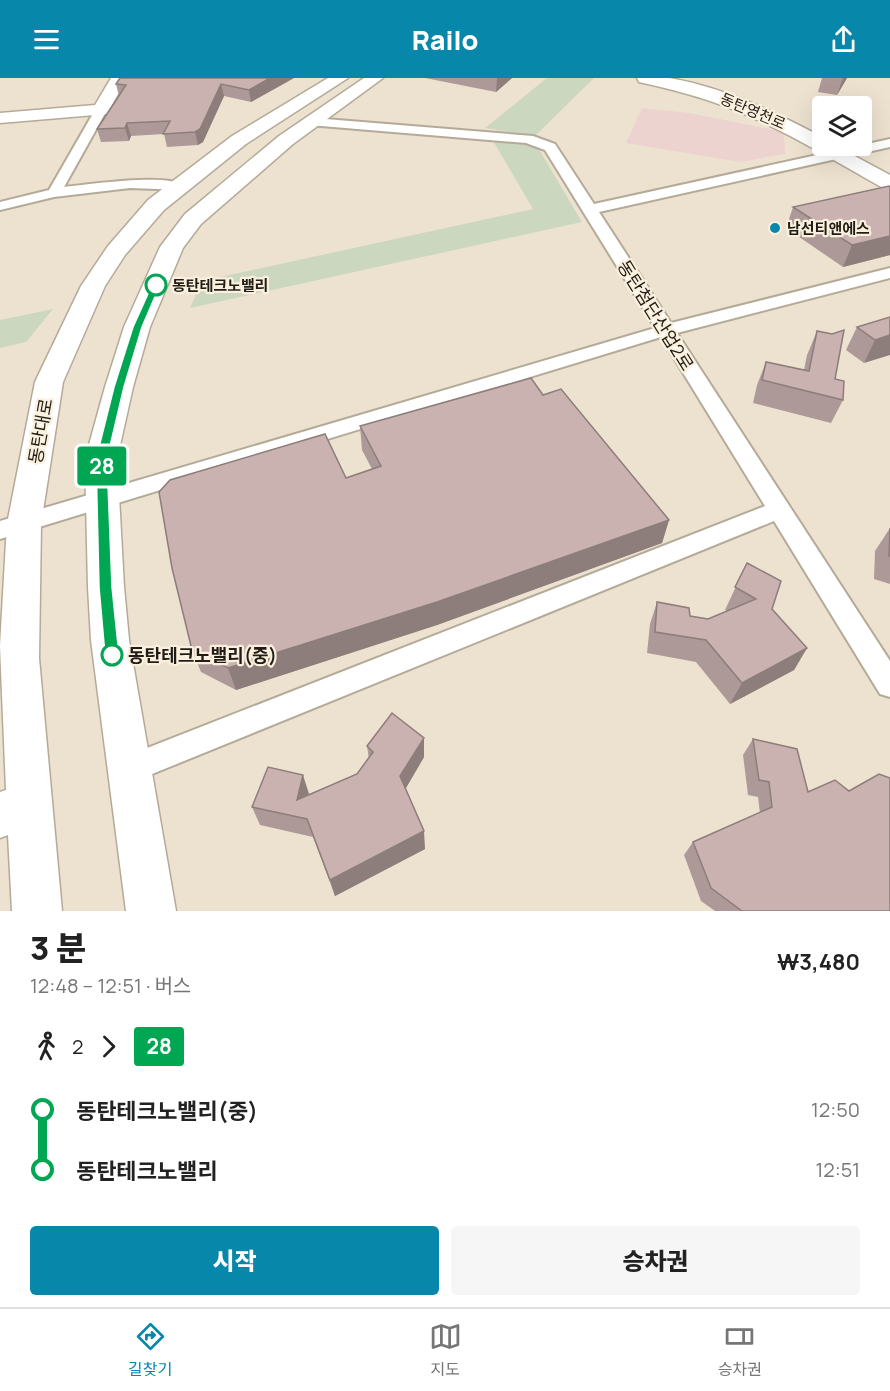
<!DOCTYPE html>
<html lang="ko">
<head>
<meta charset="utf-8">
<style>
  body { margin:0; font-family:Manrope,"Noto Sans KR",sans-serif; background:#f6f6f6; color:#222; height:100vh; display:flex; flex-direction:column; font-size:22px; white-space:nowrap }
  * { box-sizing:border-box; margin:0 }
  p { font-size:20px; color:#767676 }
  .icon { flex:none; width:33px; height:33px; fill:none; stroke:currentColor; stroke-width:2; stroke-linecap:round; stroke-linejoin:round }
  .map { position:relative; height:833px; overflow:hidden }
  .panel { display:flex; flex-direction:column; background:#fff; flex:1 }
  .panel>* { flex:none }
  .badge { padding:0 12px; border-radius:4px; font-size:21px; line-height:39px }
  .fabs { position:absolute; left:812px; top:18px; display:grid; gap:12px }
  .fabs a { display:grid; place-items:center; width:60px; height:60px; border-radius:6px; background:#fff; box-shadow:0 6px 24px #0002; font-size:30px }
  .map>.badge { position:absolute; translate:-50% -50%; box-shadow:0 0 0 3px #fff }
  .legs { display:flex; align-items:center; gap:9px; height:66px; padding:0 30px; font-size:20px }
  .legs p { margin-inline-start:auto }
  .headline { display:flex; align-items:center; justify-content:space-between; height:102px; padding:0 30px }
  h1 { font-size:33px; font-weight:800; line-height:45px }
  .action { display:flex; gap:12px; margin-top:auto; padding:12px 30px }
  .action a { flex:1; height:69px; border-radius:6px; background:#0787aa; color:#fff; font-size:24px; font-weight:800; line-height:69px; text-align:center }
  .action a+a { background:#f6f6f6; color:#222 }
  ul { padding:0 30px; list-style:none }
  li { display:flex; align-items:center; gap:21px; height:60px; font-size:22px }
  li i { display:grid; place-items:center; width:9px; height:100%; margin:0 8px; background:currentColor }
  li i::after { content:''; width:15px; height:15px; margin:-8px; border:4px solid; border-radius:50%; background:#fff }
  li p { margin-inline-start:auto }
  li:first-child i { background:linear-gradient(#0000 50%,currentColor 0) }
  li:last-child i { background:linear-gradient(currentColor 50%,#0000 0) }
  header { display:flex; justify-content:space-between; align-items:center; height:78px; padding:0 30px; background:#0787aa; color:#fff; font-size:27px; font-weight:800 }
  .dock { display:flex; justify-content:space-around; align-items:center; height:84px; border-top:2px solid #e0e0e0; background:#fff; font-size:16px; color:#767676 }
  .dock a { display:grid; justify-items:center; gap:3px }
  .dock .active { color:#0787aa }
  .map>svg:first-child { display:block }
</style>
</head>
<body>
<header><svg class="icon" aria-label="menu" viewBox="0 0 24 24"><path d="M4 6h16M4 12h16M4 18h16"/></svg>Railo<svg class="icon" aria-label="share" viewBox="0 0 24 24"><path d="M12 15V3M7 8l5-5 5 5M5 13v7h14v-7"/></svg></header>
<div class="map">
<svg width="890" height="833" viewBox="0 0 890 833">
  <rect width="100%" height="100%" fill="#ede2d0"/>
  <!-- industrial -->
  <path fill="#edd3cf" d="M 642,30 L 690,35 L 784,54 L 785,76 L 740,84 L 626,65 Z"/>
  <!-- green -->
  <g fill="#ccd7c0">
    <path d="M 547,0 L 594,0 L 535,58 L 485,50 Z"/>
    <path d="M 492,61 L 513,61 L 537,68 L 582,144 L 190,230 L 202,203 L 533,131 Z"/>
    <path d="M 53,231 L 26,264 L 0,270 L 0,242 Z"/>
  </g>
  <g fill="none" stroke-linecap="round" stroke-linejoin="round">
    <!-- street casing -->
    <g stroke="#b4aa98" stroke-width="4">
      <g id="street">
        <path d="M 101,28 L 107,32 L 64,109 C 86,107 171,94 185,109 L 183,112 L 130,110 L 54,119 L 0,132 L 0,124 L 49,112 L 95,32 Z"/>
        <path d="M 313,40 L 533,58 L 555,66 L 594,126 L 890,61 L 890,69 L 599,134 L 671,245 L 890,190 L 890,200 L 677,255 L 890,583 L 890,619 L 880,616 L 774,443 L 130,705 L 119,701 L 115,691 L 119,681 L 765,428 L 661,259 L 0,461 L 0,443 L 655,250 L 545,72 L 526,65 L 309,47 L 307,44 Z"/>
      </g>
    </g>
    <!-- secondary casing -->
    <g stroke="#b4aa98" stroke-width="3">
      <g id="secondary">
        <path d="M 111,0 L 127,0 L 107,36 L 0,45 L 0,35 L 95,27 Z"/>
        <path d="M 328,0 L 348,0 L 246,66 L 164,132 L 125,177 L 105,208 L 63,304 L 41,446 L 39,580 L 62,833 L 12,833 L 8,757 L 0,760 L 0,714 L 6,712 L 0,568 L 7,446 L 35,304 L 81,208 L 108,168 L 148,122 L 232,58 Z"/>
        <path d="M 364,0 L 383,0 L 293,66 L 201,146 L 183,170 L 150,249 L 133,309 L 117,381 L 124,509 L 129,562 L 176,833 L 126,833 L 91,562 L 88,509 L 85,381 L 105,309 L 124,249 L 160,169 L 185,136 L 279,58 Z"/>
        <path d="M 637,0 C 647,0 659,0 669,0 C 723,9 775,34 822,59 L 822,68 L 836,68 L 890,97 L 890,112 L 883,110 C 833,82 785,52 732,31 C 702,19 671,11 639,4 Z"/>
      </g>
    </g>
    <!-- street -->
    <use href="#street" fill="#fff" fill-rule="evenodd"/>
    <!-- secondary -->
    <use href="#secondary" fill="#fff" fill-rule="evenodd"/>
  </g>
  <!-- wall -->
  <g fill="#ad9997">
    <path d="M 294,0 L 251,24 L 224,18 L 203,64 L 198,67 L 167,69 L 164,56 L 131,58 L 129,63 L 101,64 L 97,51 L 119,18 L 116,6 Z"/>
    <path d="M 425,0 L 512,0 L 496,14 Z"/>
    <path d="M 822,0 L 847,0 L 837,17 L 818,14 Z"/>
    <path d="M 890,109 L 890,177 L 843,189 L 786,150 L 793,129 Z"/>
    <path d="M 890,239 L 864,285 L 846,272 L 857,249 Z"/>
    <path d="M 817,253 L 843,322 L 831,345 L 753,325 L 757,307 L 766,284 L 804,292 L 807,277 Z"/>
    <path d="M 543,317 L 669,442 L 662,465 L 437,547 L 236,612 L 201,594 L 192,572 L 346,400 L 372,391 L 362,372 L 360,348 Z"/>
    <path d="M 890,450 L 890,506 L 874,501 L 875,473 Z"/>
    <path d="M 747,485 L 772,531 L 807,570 L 794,592 L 730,626 L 696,584 L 647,575 L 650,546 L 657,524 L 690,538 L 708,541 L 727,533 L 725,532 Z"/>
    <path d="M 753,661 L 808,714 L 890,833 L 715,833 L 701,823 L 684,777 L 693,764 L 760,735 L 758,719 L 748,717 L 743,677 Z"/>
    <path d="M 367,668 L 424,679 L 405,711 L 425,771 L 335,818 L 313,759 L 260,747 L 252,729 L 309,716 L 357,696 L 369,681 Z"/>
  </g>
  <!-- shaded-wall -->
  <g fill="#8d7d7b">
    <path d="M 270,0 L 294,0 L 251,24 L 249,12 Z"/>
    <path d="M 497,0 L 512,0 L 496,14 Z"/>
    <path d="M 843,0 L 847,0 L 837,17 Z"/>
    <path d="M 221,6 L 224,18 L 203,64 L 198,67 L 195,54 Z"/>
    <path d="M 127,45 L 131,58 L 129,63 L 125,50 Z"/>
    <path d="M 890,158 L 890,177 L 843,189 L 852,167 Z"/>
    <path d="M 890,257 L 890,277 L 864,285 L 875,262 Z"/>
    <path d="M 669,442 L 662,465 L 437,547 L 236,612 L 228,590 Z"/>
    <path d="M 807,570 L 794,592 L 730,626 L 742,605 Z"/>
    <path d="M 424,660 L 424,679 L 402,717 L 400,698 Z"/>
    <path d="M 303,697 L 309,716 L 297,722 Z"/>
    <path d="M 424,753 L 425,771 L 335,818 L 330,802 Z"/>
  </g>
  <!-- building -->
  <g fill="#c9b2b0" stroke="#8d7d7b" stroke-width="1.5">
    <path d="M 120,0 L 270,0 L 249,12 L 221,6 L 200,51 L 195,54 L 163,56 L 170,43 L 127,45 L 125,50 L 97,51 L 126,7 L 116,6 Z"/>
    <path d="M 889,108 L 890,109 L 890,158 L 852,167 L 793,129 Z"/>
    <path d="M 890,239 L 890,257 L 875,262 L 857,249 Z"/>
    <path d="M 844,252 L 835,301 L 844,303 L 843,322 L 762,302 L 766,284 L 809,293 L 817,253 L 832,256 Z"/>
    <path d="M 531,300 L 543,317 L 561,311 L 669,442 L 437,524 L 228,590 L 192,572 L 172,490 L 159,414 L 170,402 L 325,356 L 346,400 L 381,388 L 360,348 Z"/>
    <path d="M 890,450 L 890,478 L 889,478 Z"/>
    <path d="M 747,485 L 781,503 L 772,531 L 807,570 L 742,605 L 706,562 L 655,554 L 657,524 L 689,530 L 690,538 L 708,541 L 756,521 L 735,509 Z"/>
    <path d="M 392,635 L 424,660 L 400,698 L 424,753 L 330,802 L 307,741 L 252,729 L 268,689 L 303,697 L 297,722 L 357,696 L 373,674 L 367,668 Z"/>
    <path d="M 753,661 L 797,671 L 808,714 L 835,702 L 849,713 L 879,696 L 890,700 L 890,833 L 742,833 L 711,810 L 693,764 L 772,729 L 769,704 L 759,702 Z"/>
  </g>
  <!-- line-1 -->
  <path fill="#00a651" stroke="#fff" stroke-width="1.5" d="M 156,204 L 160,207 L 142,249 L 124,309 L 107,381 L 112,509 L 119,577 L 117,581 L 107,581 L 105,577 L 99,509 L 96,381 L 114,309 L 133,249 L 152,207 Z"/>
  <!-- markers -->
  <circle fill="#0787aa" stroke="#faf0dd" stroke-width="2" cx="775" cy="150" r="6"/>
  <g fill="#fff" stroke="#00a651" stroke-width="3">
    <circle cx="156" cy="207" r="10"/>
    <circle cx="112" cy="577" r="10"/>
  </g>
  <g text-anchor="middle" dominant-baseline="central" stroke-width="4.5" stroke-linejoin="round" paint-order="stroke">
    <!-- far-street labels -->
    <g font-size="15" fill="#211d16" stroke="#faf0dd">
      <text transform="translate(753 33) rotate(23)">동탄영천로</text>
    </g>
    <!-- far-poi labels -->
    <g font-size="15" font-weight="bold" fill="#211d16" stroke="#faf0dd" text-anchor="start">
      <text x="787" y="150">남선티앤에스</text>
    </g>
    <!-- far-stop labels -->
    <g font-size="15" font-weight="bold" fill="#211d16" stroke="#faf0dd" text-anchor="start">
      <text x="172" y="207">동탄테크노밸리</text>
    </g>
    <!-- street labels -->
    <g font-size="18" fill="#211d16" stroke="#faf0dd">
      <text transform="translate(656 237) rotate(58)">동탄첨단산업2로</text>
      <text transform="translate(40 353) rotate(-80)">동탄대로</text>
    </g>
    <!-- stop labels -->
    <g font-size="18" font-weight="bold" fill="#211d16" stroke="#faf0dd" text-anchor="start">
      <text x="128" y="577">동탄테크노밸리(중)</text>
    </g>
  </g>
</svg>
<div class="fabs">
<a><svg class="icon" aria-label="layers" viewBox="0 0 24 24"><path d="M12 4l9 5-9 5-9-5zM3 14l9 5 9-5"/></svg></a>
</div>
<b class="badge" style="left:102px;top:388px;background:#00a651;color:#fff">28</b>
</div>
<section class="panel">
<div class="headline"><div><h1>3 분</h1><p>12:48 – 12:51 · 버스</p></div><b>₩3,480</b></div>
<div class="legs"><svg class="icon" aria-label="walk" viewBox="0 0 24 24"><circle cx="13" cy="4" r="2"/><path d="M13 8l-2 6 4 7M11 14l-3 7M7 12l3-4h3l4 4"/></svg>2<svg class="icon" aria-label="forward" viewBox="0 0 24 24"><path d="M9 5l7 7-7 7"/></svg><b class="badge" style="background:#00a651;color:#fff">28</b></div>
<ul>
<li><i style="color:#00a651"></i><b>동탄테크노밸리(중)</b><p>12:50</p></li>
<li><i style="color:#00a651"></i><b>동탄테크노밸리</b><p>12:51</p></li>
</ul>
<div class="action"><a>시작</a><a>승차권</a></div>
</section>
<nav class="dock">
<a class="active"><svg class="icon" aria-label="directions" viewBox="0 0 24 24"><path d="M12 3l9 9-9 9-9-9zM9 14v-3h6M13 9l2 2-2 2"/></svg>길찾기</a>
<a><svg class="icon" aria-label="map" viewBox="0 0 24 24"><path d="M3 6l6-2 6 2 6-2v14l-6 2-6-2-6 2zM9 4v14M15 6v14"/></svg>지도</a>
<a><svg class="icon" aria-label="tickets" viewBox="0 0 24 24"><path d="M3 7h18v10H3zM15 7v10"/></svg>승차권</a>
</nav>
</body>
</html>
